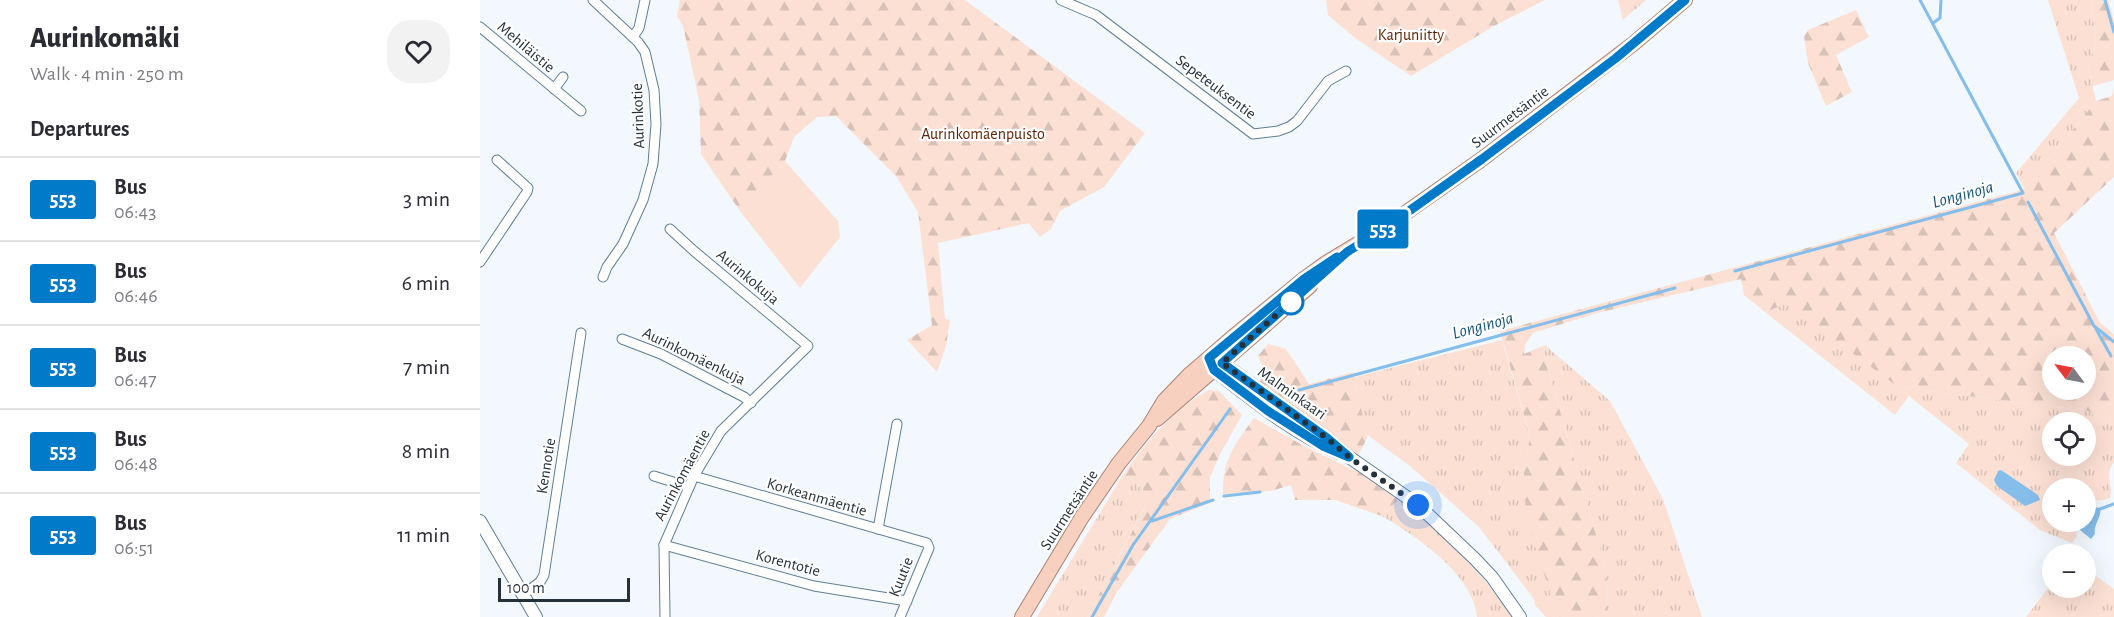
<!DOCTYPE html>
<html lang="en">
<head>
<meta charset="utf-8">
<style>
  body { margin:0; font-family:"Alegreya Sans",sans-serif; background:#f2f2f3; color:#2b2b33; height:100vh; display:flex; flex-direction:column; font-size:22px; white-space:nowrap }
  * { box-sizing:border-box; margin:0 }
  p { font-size:20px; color:#7c7c81 }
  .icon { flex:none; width:33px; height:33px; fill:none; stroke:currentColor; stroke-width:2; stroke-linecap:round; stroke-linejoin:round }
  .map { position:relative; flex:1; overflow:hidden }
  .details { display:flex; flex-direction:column; background:#fff; width:480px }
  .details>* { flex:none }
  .badge { padding:0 12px; border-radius:4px; font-size:21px; line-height:39px }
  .needle { width:39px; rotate:302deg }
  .controls { position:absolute; left:1562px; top:346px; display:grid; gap:12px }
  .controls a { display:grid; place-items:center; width:54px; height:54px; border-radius:50%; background:#fff; box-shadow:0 6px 24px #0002; font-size:30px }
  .scale { position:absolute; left:18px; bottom:15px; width:132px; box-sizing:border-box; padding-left:6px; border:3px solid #24313b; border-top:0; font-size:16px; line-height:21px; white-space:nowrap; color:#24313b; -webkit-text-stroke:4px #fff; paint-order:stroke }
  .you { position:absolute; width:30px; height:30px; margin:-15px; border:4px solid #fff; border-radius:50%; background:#1a73e8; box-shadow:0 0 0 9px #1a73e833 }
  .map>.badge { position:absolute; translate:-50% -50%; box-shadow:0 0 0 3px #fff }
  h2 { padding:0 30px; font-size:22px; line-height:54px }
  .round { display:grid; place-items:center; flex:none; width:63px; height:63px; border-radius:24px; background:#f2f2f3 }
  .headline { display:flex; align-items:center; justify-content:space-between; height:102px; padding:0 30px }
  h1 { font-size:28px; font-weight:800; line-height:45px }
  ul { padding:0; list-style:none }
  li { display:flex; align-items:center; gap:18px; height:84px; padding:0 30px; border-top:2px solid #e1e1e2 }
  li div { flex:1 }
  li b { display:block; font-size:22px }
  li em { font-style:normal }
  li .badge { min-width:66px; font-weight:700; text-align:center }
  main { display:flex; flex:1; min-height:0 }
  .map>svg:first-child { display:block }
</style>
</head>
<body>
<main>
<section class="details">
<div class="headline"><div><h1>Aurinkomäki</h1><p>Walk · 4 min · 250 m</p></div><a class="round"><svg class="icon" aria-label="heart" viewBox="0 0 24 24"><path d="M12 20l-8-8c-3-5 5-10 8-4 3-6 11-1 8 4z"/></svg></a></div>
<h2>Departures</h2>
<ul>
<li><span class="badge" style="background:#007ac9;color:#fff">553</span><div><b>Bus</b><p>06:43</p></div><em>3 min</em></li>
<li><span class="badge" style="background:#007ac9;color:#fff">553</span><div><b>Bus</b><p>06:46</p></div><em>6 min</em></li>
<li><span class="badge" style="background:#007ac9;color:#fff">553</span><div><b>Bus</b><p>06:47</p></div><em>7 min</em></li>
<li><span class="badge" style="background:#007ac9;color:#fff">553</span><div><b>Bus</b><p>06:48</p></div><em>8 min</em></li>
<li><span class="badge" style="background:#007ac9;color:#fff">553</span><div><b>Bus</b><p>06:51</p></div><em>11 min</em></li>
</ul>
</section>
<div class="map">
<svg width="1634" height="617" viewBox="0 0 1634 617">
  <defs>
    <pattern id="grass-tufts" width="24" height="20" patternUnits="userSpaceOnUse" patternTransform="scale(1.5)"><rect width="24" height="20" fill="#fce0d4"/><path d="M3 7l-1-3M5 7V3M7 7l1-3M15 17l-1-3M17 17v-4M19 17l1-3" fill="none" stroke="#d8c1b7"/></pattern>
    <pattern id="forest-firs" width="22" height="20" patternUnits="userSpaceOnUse" patternTransform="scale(1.5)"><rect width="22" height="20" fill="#fce0d4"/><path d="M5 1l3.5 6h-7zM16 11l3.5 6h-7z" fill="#d8c1b7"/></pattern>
  </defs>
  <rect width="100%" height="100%" fill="#f2f8fd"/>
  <!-- grass -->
  <g fill="url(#grass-tufts)" fill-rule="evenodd">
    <path d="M 1138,0 L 1166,0 L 1143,20 Z"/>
    <path d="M 1568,0 L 1611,0 L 1616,41 L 1608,66 L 1616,101 L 1545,189 L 1536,173 L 1599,98 Z"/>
    <path d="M 1306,303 L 1418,387 L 1608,411 L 1634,427 L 1634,462 C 1624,474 1633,484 1630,498 L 1624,500 L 1605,502 L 1605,489 L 1572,489 L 1572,522 L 1593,522 L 1597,536 L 1592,543 L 1560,530 L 1476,463 L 1489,444 L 1429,396 L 1415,415 L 1285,312 ZM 1572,423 L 1605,423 L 1605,456 L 1572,456 Z"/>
    <path d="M 1022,340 L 1050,437 L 1044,473 L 1078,617 L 1066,617 L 1055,605 L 1054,599 L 999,527 L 930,466 L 886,434 L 875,377 Z"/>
    <path d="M 1065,345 L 1130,401 L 1183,499 L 1222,617 L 1127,617 L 1126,569 L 1064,356 Z"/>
    <path d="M 649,478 L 669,494 L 664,508 L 607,617 L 557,617 L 638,483 Z"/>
    <path d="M 918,500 C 961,531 1003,573 1032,617 L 997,617 C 994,575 936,536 902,516 Z"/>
    <path d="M 1605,568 L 1634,589 L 1634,617 L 1546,617 L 1572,583 L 1572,588 L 1605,588 Z"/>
  </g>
  <!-- forest -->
  <g fill="url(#forest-firs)" fill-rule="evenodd">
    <path d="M 200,0 L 485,0 L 665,133 L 624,187 L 580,211 L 571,229 L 560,237 L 549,223 L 458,243 L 465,319 L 470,320 L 466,346 L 457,372 L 427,340 L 452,325 L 438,212 L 416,176 L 356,116 L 337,117 L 314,137 L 305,161 L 260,211 L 221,154 L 219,100 L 203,26 L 197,16 Z"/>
    <path d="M 846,0 L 1065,0 L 1014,26 L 931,76 L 875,38 L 848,15 Z"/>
    <path d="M 1611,0 L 1628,0 L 1634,20 L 1634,80 L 1613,86 L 1608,66 L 1616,41 Z"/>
    <path d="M 1376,10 L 1389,37 L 1356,55 L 1372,92 L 1346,106 L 1328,63 L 1324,36 L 1328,30 Z"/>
    <path d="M 1634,88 L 1634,177 L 1574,233 L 1620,323 L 1634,334 L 1634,427 L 1608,411 L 1418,387 L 1306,304 L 1285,312 L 1264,295 L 1261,279 L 1117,313 L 1053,333 L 1045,345 L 1044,354 L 1065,345 L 1064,356 L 1126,569 L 1127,617 L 1078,617 L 1046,518 L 1044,473 L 1050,436 L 1020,331 L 1545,189 L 1616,101 L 1632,96 ZM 1572,357 L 1605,357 L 1605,390 L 1572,390 Z"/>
    <path d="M 788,344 L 806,349 L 829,384 L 874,372 L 887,438 L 878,456 L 779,386 L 783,367 L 778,356 Z"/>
    <path d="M 729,390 L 739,391 L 762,415 L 740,454 L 730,477 L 730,503 L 690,519 L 637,592 L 624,617 L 607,617 L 664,509 L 668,494 L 649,478 L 638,483 C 661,448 691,409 729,390 Z"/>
    <path d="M 774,418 L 824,446 L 880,473 L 918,500 L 902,516 L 855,500 L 815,500 L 811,485 L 791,491 L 743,494 C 742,460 755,444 774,418 Z"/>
  </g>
  <!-- pitch -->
  <path fill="#fce0d4" d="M 305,161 L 358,221 L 360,237 L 320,288 L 260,211 Z"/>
  <!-- water -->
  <g fill="#85bdeb">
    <path d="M 1521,470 L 1558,495 L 1560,500 L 1545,506 L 1517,486 L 1514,480 L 1518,471 Z"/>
    <path d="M 1608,506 L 1620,508 C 1622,518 1613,524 1615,534 L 1611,539 L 1600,530 L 1597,523 L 1605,522 L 1605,508 Z"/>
  </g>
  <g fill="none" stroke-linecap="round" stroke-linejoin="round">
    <!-- stream -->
    <g stroke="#85bdeb" stroke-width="3">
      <path d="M 1625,0 L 1634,32"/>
      <path d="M 1453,23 L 1460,18 L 1461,0"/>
      <path d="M 1548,202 L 1614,326 L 1634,342"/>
      <path d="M 1255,271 L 1543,193 L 1440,0"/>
      <path d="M 1616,329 L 1631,356"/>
      <path d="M 819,390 L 1195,288"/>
      <path d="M 744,496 L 780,492"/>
      <path d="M 1620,509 L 1634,504"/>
      <path d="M 672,521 L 733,500"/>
      <path d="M 612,617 L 653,545 L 750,409"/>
    </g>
    <!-- street casing -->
    <g stroke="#617e96" stroke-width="11">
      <g id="street">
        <path d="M 113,0 L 158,42 L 165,52 L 174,90 L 176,124 L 173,164 L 163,200 L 143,244 L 127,267 L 123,277"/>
        <path d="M 581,0 L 616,15 L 773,134 L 798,131 L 809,127 L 817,121 L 848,81 L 866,71"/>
        <path d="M 0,27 L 101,111"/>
        <path d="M 153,37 L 159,28 L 165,0"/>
        <path d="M 74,89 L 83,77"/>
        <path d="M 0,262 L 47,192 L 48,188 L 17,160"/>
        <path d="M 142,339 L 181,354 L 264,397 L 271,403"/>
        <path d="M 174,476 L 209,487"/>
        <path d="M 214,476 L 447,543 L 449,548 L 420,617"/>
        <path d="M 398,529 L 417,424"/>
        <path d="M 184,545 L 334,586 L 427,601"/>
        <path d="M 44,594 L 60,582 L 64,575 L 101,333"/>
        <path d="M 185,617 L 184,545 L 214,476 L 241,431 L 328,346 L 214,251 L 190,229"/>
      </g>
    </g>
    <!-- secondary casing -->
    <g stroke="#617e96" stroke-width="14">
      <g id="secondary">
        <path d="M 733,359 L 742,363 L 847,438 L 869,457 L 938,505 L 995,559 L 1012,577 L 1040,617"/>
        <path d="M 731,362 L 734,370 C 773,400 814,434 859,453"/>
        <path d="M 0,521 L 56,617"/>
      </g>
    </g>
    <!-- primary casing -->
    <g stroke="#aa8475" stroke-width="16">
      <g id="primary">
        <path d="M 677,419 L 830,286"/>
        <path d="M 542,617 L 602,517 L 639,463 L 669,426 L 684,401 L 709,375 L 753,337 L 824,279 L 846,263 L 907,226 L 1002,159 L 1153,44 L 1205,0"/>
      </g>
    </g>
    <!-- street -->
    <use href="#street" stroke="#fff" stroke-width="9"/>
    <!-- secondary -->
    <use href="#secondary" stroke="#fff" stroke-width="12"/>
    <!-- primary -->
    <use href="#primary" stroke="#f7d0bf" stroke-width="14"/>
  </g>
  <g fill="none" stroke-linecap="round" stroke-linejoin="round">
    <!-- line casing -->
    <g stroke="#fff" stroke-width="14">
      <path id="line" d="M 857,257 L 824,279 L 729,358 L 734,370 L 788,411 L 843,446 L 869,457 L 847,438 L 742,363 L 867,252 L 908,226 L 1002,159 L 1136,58 L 1205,0"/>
    </g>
    <!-- line -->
    <use href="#line" stroke="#007ac9" stroke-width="9"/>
    <!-- walk -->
    <path stroke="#24313b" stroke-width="6" stroke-dasharray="0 10.8" d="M 811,302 L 742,363 L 847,438 L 869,457 L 938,505"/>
  </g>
  <!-- markers -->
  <circle fill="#fff" stroke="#007ac9" stroke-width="3" cx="811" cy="302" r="12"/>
  <g text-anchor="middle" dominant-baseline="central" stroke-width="4.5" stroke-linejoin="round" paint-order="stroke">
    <!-- park labels -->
    <g font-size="16" fill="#5f2405" stroke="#fff">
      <text x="931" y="35">Karjuniitty</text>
      <text x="503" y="134">Aurinkomäenpuisto</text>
    </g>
    <!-- street labels -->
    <g font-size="16" fill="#24313b" stroke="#fff">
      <text transform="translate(46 47) rotate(40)">Mehiläistie</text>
      <text transform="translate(736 87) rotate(37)">Sepeteuksentie</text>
      <text transform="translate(158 116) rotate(-92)">Aurinkotie</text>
      <text transform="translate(1030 117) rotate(-37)">Suurmetsäntie</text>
      <text transform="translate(268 277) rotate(40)">Aurinkokuja</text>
      <text transform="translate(214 356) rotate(26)">Aurinkomäenkuja</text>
      <text transform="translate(812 393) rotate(35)">Malminkaari</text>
      <text transform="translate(66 466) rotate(-81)">Kennotie</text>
      <text transform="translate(202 475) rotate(-62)">Aurinkomäentie</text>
      <text transform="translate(337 497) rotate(16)">Korkeanmäentie</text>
      <text transform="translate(589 510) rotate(-57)">Suurmetsäntie</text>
      <text transform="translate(308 563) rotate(15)">Korentotie</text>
      <text transform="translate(421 577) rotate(-68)">Kuutie</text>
    </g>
    <!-- water labels -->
    <g font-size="18" font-style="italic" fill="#175580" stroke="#fff">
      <text transform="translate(1483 195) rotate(-15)">Longinoja</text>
      <text transform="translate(1003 326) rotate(-15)">Longinoja</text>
    </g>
  </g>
</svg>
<div class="controls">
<a><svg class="needle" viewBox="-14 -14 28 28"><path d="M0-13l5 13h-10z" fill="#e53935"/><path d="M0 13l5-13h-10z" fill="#7c7c81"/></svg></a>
<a><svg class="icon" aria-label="locate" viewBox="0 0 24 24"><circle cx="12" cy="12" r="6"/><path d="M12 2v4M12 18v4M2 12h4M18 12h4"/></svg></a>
<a>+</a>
<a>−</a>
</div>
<div class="scale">100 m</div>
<div class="you" style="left:938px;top:505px"></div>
<b class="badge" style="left:903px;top:229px;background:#007ac9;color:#fff">553</b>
</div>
</main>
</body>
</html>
